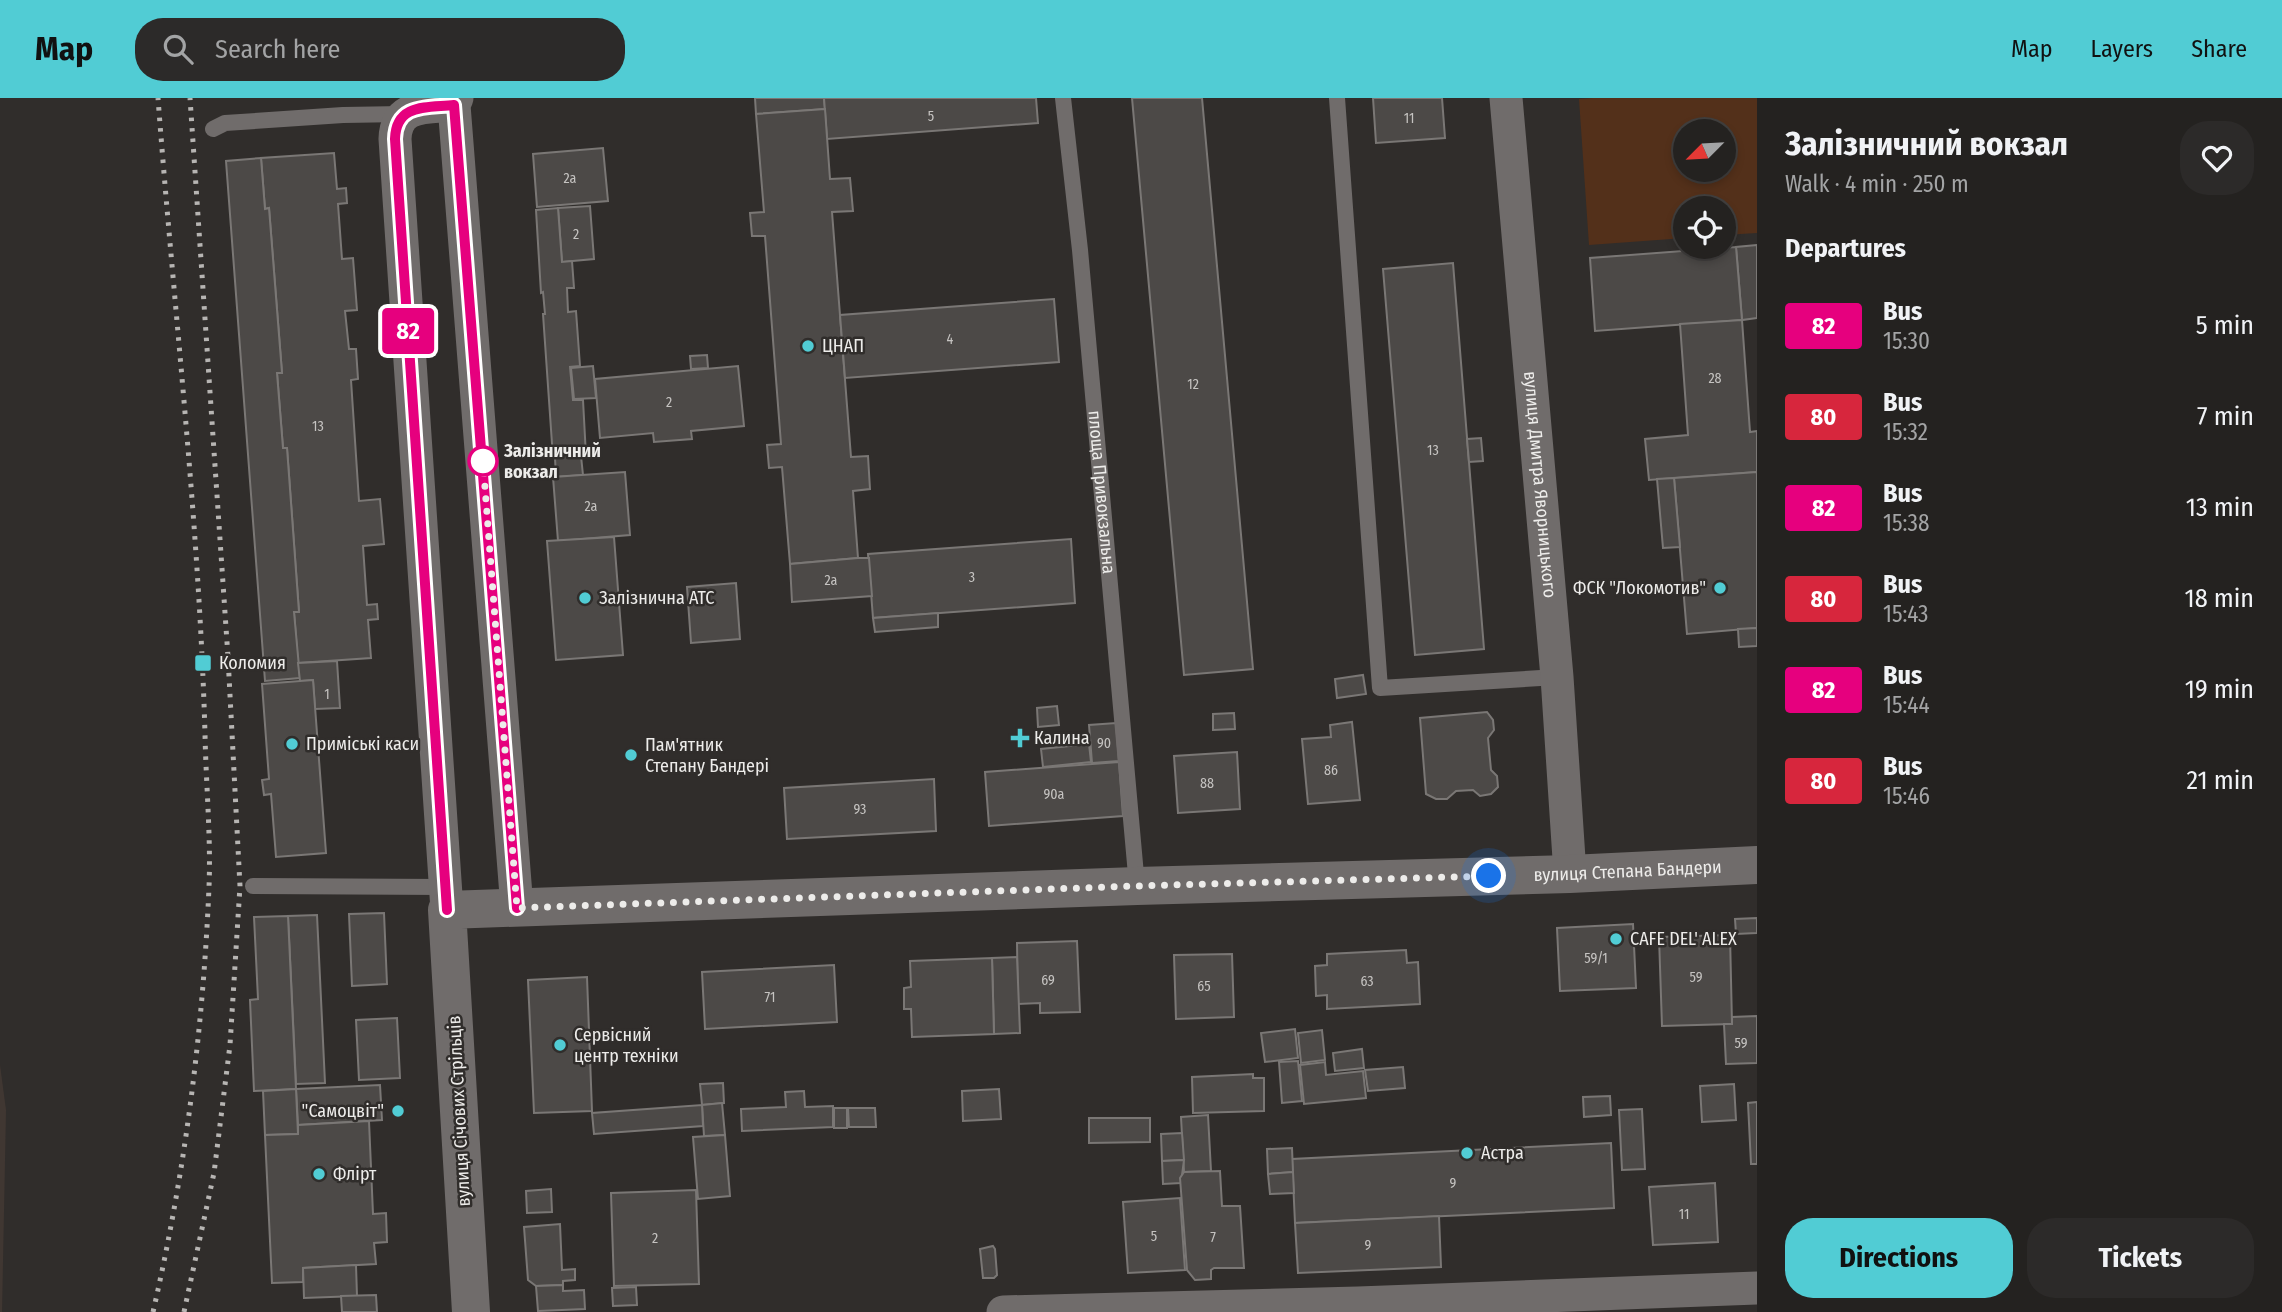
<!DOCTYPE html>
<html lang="en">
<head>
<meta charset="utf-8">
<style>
  body { margin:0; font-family:"Fira Sans Condensed",sans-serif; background:#2c2a29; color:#f1f3f6; height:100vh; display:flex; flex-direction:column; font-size:26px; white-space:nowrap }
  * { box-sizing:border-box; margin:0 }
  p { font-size:23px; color:#a3a4a5 }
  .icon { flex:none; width:38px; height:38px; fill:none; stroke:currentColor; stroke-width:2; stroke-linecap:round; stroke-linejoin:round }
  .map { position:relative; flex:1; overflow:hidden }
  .side { display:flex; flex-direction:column; background:#242220; width:525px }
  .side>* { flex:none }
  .badge { padding:0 14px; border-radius:5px; font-size:24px; line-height:46px }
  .needle { width:46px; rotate:246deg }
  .fabs { position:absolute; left:1673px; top:21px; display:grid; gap:14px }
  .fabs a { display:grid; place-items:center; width:63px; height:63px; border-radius:50%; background:#242220; box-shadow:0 4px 10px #0003,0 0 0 2px #413f3e; font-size:35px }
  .you { position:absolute; width:35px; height:35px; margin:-18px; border:5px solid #fff; border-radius:50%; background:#1a73e8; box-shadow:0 0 0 10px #1a73e833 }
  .map>.badge { position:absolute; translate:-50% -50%; box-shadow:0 0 0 4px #fff }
  h2 { padding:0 28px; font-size:26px; line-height:63px }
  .round { display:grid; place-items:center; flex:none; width:74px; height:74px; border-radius:28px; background:#2c2a29 }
  .summary { display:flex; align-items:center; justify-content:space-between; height:119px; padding:0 28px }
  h1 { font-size:33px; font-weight:700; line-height:52px }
  .cta { display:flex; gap:14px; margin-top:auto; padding:14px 28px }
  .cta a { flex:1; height:80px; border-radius:28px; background:#51ccd4; color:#111; font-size:28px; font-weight:700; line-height:80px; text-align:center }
  .cta a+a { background:#2c2a29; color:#f1f3f6 }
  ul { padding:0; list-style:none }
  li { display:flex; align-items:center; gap:21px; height:91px; padding:0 28px }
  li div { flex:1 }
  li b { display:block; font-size:26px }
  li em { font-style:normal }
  li .badge { min-width:77px; font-weight:700; text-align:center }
  header { display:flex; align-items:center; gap:42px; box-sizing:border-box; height:98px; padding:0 35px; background:#51ccd4; color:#111 }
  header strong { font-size:33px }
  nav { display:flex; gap:38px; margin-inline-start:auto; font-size:24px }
  .search { width:490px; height:63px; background:#2c2a29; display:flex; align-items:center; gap:18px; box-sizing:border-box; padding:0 24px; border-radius:28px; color:#a3a4a5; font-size:26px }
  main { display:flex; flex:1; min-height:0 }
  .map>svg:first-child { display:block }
</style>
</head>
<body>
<header>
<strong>Map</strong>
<div class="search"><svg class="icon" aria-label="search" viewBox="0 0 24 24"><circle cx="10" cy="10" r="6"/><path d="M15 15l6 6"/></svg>Search here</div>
<nav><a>Map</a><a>Layers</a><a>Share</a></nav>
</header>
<main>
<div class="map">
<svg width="1757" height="1214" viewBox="0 0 1757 1214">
  <rect width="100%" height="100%" fill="#302d2b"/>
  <!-- built -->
  <path fill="#403732" d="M 0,967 L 6,1012 L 2,1214 L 0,1214 Z"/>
  <!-- green -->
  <path fill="#53301a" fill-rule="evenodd" d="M 1593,0 L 1757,0 L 1757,135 L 1724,137 L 1724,110 L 1685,110 L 1685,140 L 1589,147 L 1579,1 ZM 1685,33 L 1724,33 L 1724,72 L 1685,72 Z"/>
  <!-- building -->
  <g fill="#4c4947" stroke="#7a7775" stroke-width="2">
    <path d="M 755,0 L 824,0 L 825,11 L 756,16 Z"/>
    <path d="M 824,0 L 1036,0 L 1038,25 L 827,41 Z"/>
    <path d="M 1132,0 L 1202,0 L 1253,571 L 1184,577 Z"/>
    <path d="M 1373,0 L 1442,0 L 1445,40 L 1376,45 Z"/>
    <path d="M 825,11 L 830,81 L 850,80 L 853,113 L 832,114 L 851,359 L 868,358 L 870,391 L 853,393 L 858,460 L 790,466 L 782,369 L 769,370 L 767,347 L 781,346 L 765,138 L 752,138 L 750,115 L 764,114 L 756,16 Z"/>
    <path d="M 603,50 L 608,103 L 537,109 L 533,56 Z"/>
    <path d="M 334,55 L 337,91 L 346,90 L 347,105 L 338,106 L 342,161 L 353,160 L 357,212 L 345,213 L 349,251 L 356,251 L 358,281 L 351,282 L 359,403 L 380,401 L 384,446 L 363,448 L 367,507 L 377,506 L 378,521 L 368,522 L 371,560 L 298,565 L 294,514 L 299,514 L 287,350 L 283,350 L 277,275 L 282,275 L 269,110 L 265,111 L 261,60 Z"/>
    <path d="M 261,60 L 265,111 L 269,110 L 282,275 L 277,275 L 283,350 L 287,350 L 299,514 L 294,514 L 300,580 L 265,583 L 226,63 Z"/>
    <path d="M 590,108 L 594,161 L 562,164 L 558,110 Z"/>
    <path d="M 558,110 L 562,164 L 572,163 L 574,190 L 567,190 L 568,214 L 576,213 L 580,268 L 570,269 L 573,302 L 583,302 L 586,358 L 581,358 L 583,377 L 556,379 L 555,360 L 553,360 L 543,216 L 545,216 L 543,194 L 541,195 L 536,112 Z"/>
    <path d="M 1757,147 L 1757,220 L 1742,222 L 1736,149 Z"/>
    <path d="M 1736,149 L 1742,222 L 1595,233 L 1590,160 Z"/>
    <path d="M 1453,165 L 1484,551 L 1415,557 L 1383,171 Z"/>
    <path d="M 1054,201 L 1059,264 L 845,280 L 840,217 Z"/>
    <path d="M 1742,222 L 1750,334 L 1757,333 L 1757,374 L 1649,382 L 1645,341 L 1688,337 L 1680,226 Z"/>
    <path d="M 707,257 L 708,270 L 691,271 L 690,258 Z"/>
    <path d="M 593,268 L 596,300 L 574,301 L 571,270 Z"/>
    <path d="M 738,268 L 744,328 L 691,333 L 692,341 L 654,344 L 653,335 L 600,340 L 595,281 Z"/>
    <path d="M 1481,340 L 1483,363 L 1469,364 L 1467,341 Z"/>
    <path d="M 625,374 L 630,437 L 558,443 L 553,379 Z"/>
    <path d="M 1757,374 L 1757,530 L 1687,536 L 1674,380 Z"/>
    <path d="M 1674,380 L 1680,449 L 1663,450 L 1657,381 Z"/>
    <path d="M 614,439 L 623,557 L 556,562 L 547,443 Z"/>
    <path d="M 1071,441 L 1075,505 L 873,520 L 868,456 Z"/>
    <path d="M 858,460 L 869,460 L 872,498 L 792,504 L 790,466 Z"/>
    <path d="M 736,485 L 740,541 L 691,545 L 687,489 Z"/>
    <path d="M 938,515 L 938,529 L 875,534 L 873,520 Z"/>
    <path d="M 1757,530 L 1757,548 L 1739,549 L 1738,531 Z"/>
    <path d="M 337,563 L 340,610 L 315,611 L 313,582 L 300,583 L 298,565 Z"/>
    <path d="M 1363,577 L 1366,596 L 1337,600 L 1335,581 Z"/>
    <path d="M 313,582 L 326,755 L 276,759 L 271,696 L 264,697 L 262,682 L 269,681 L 262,586 Z"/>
    <path d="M 1057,608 L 1059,627 L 1038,629 L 1037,610 Z"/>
    <path d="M 1487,614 L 1493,622 L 1494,632 L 1488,640 L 1491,672 L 1497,678 L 1498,689 L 1491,696 L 1480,698 L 1473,692 L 1456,693 L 1447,701 L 1436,701 L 1426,696 L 1420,620 Z"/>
    <path d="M 1234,615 L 1235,631 L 1213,632 L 1213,616 Z"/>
    <path d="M 1352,624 L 1360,702 L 1308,706 L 1302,641 L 1331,639 L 1330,627 Z"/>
    <path d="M 1116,625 L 1119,663 L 1092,665 L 1089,627 Z"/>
    <path d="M 1089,646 L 1091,664 L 1043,669 L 1041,651 Z"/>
    <path d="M 1237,654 L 1240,711 L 1178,715 L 1174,658 Z"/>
    <path d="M 1119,664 L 1123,718 L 989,728 L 985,674 Z"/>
    <path d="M 934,681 L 936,733 L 787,741 L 784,690 Z"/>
    <path d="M 384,815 L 387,886 L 352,888 L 349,816 Z"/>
    <path d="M 317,817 L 325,985 L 296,986 L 288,818 Z"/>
    <path d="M 288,818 L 296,991 L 254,993 L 250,902 L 258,901 L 254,819 Z"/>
    <path d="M 1757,820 L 1757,835 L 1736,836 L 1735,821 Z"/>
    <path d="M 1633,826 L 1636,890 L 1560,893 L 1557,830 Z"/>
    <path d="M 1730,837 L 1732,926 L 1662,928 L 1659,839 Z"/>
    <path d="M 1077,843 L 1080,914 L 1040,915 L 1040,905 L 1018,906 L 1017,845 Z"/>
    <path d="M 1406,852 L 1407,865 L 1418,864 L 1420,906 L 1327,911 L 1327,897 L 1316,898 L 1315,868 L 1327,867 L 1327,856 Z"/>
    <path d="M 1232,856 L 1234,919 L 1176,921 L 1174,857 Z"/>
    <path d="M 1017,859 L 1020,935 L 994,936 L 992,860 Z"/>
    <path d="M 992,860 L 994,936 L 912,939 L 911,911 L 904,911 L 904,890 L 911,889 L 910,863 Z"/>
    <path d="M 834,867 L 837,924 L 705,931 L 702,874 Z"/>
    <path d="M 587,879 L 592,1013 L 534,1015 L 528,882 Z"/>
    <path d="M 1757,918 L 1757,965 L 1726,966 L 1724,926 L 1732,926 L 1732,919 Z"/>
    <path d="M 397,920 L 400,980 L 359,982 L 356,922 Z"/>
    <path d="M 1295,931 L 1298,960 L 1265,964 L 1261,935 Z"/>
    <path d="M 1322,932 L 1325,962 L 1301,965 L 1298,935 Z"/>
    <path d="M 1362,951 L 1364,970 L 1335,973 L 1333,955 Z"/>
    <path d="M 1298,963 L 1302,1003 L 1282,1005 L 1279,964 Z"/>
    <path d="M 1325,964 L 1326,977 L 1363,973 L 1366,1000 L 1304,1006 L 1300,967 Z"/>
    <path d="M 1403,969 L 1405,990 L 1368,993 L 1365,972 Z"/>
    <path d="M 1253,976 L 1253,980 L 1264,980 L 1264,1013 L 1193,1015 L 1192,979 Z"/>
    <path d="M 723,985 L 724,1005 L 702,1007 L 700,986 Z"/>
    <path d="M 1734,986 L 1736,1022 L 1702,1024 L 1700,988 Z"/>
    <path d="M 380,987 L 382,1022 L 298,1027 L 296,991 Z"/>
    <path d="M 296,991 L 298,1036 L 265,1037 L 263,993 Z"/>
    <path d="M 999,991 L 1001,1021 L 963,1023 L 962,993 Z"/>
    <path d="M 804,993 L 805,1009 L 833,1008 L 833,1029 L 742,1033 L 741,1011 L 786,1009 L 785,994 Z"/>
    <path d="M 1610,998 L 1611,1017 L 1584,1019 L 1583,999 Z"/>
    <path d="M 1757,1004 L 1757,1066 L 1751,1066 L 1748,1005 Z"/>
    <path d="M 722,1005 L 725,1037 L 704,1038 L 702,1007 Z"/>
    <path d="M 702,1007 L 703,1028 L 594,1036 L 592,1015 Z"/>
    <rect x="834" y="1010" width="13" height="20"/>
    <path d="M 848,1010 L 875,1010 L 876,1029 L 849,1029 Z"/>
    <path d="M 1642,1011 L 1645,1071 L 1622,1072 L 1619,1012 Z"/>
    <path d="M 1208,1017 L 1211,1073 L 1184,1074 L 1181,1019 Z"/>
    <path d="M 1089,1020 L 1150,1020 L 1150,1044 L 1089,1045 Z"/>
    <path d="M 369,1023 L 373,1116 L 386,1115 L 387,1144 L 374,1145 L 376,1166 L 303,1170 L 303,1184 L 272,1185 L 265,1037 L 298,1036 L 298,1027 Z"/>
    <path d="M 1182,1035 L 1184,1062 L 1162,1063 L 1161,1036 Z"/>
    <path d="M 725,1037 L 730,1098 L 698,1101 L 693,1039 Z"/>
    <path d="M 1611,1045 L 1614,1110 L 1295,1125 L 1292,1061 Z"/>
    <path d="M 1292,1050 L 1293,1074 L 1268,1076 L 1267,1051 Z"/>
    <path d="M 1184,1062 L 1181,1085 L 1163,1086 L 1162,1063 Z"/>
    <path d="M 1220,1073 L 1222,1108 L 1240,1108 L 1244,1170 L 1214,1170 L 1211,1172 L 1211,1181 L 1195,1182 L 1187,1172 L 1180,1080 L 1184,1074 Z"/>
    <path d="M 1293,1074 L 1294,1095 L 1270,1096 L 1268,1076 Z"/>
    <path d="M 1715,1085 L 1718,1144 L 1653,1147 L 1649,1089 Z"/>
    <path d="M 551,1091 L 552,1114 L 527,1115 L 526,1093 Z"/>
    <path d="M 696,1092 L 699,1186 L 614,1188 L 611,1095 Z"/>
    <path d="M 1180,1100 L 1185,1172 L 1128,1175 L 1123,1104 Z"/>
    <path d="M 1439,1118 L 1441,1169 L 1298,1175 L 1295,1125 Z"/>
    <path d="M 560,1126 L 562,1172 L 575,1171 L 575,1182 L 563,1183 L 563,1187 L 536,1188 L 528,1182 L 524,1129 Z"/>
    <path d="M 993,1148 L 995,1151 L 997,1177 L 994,1180 L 983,1180 L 980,1151 Z"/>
    <path d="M 356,1167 L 357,1198 L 304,1200 L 303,1170 Z"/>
    <path d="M 563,1187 L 563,1193 L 584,1192 L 585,1211 L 538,1213 L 536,1188 Z"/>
    <path d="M 636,1189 L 637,1207 L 613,1208 L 612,1190 Z"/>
    <path d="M 376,1197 L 377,1214 L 342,1214 L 341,1198 Z"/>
  </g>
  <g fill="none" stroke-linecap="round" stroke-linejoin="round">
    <!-- service -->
    <g stroke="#706c6b" stroke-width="16">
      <path id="s1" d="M 1063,0 L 1080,152 L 1137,788"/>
      <path d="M 1337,0 L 1380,590 L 1557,579"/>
      <path d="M 213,31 L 225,25 L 343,17 L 403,16"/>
      <path d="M 253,788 L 445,789"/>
    </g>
    <!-- minor -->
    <g stroke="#706c6b" stroke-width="33">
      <path d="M 457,0 L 454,7 L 517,810"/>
      <path id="s2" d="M 1506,0 L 1557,579 L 1570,776"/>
      <path d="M 447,812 L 395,41 C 396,5 427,10 454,7"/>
      <path d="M 1003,1214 L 1358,1205 L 1757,1190"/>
    </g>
    <!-- tertiary -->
    <path stroke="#706c6b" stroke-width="38" id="s3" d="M 471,1214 L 447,812 L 1137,788 L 1570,776 L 1757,767"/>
    <!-- rail -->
    <g stroke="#b7b5b3" stroke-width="5" stroke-dasharray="3.5 7" stroke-linecap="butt">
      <path d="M 153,1214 C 185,1075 203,932 209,789 C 211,739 206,687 205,636 C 199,423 174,212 158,0"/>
      <path d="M 184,1214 L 214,1075 L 230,947 L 240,788 L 228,559 L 190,0"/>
    </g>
  </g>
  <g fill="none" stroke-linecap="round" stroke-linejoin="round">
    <!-- line casing -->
    <g stroke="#fff" stroke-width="16">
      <path id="line" d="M 447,812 L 395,41 C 396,5 427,10 454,7 L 517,810"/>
    </g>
    <!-- line -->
    <use href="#line" stroke="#e6007e" stroke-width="10"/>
    <!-- walk -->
    <path stroke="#edecea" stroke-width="7" stroke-dasharray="0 12.6" d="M 483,363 L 517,810 L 1137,788 L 1489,778"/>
  </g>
  <!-- markers -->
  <g fill="#51ccd4" stroke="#302d2b" stroke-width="2.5">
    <circle cx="808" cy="248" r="7"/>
    <circle cx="1720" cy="490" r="7"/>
    <circle cx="585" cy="500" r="7"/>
    <rect x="194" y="556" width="18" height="18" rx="3.5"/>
    <path d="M1016.5 629.5h7v7h7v7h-7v7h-7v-7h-7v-7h7z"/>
    <circle cx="292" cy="646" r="7"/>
    <circle cx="631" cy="657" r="7"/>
    <circle cx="1616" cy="841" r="7"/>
    <circle cx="560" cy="947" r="7"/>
    <circle cx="398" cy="1013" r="7"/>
    <circle cx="1467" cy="1055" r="7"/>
    <circle cx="319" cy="1076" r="7"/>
  </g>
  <circle fill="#fff" stroke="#e6007e" stroke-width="3.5" cx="483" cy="363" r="14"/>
  <g text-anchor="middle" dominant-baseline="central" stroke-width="5" stroke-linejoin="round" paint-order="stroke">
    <!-- number labels -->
    <g font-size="14" fill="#c5c3c1">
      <text x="931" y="18">5</text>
      <text x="1409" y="20">11</text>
      <text x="570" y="80">2а</text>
      <text x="576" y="136">2</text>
      <text x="950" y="241">4</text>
      <text x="1715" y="280">28</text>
      <text x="1193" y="286">12</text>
      <text x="669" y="304">2</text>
      <text x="318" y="328">13</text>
      <text x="1433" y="352">13</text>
      <text x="591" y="408">2а</text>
      <text x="972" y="479">3</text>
      <text x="831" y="482">2а</text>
      <text x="327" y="596">1</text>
      <text x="1104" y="645">90</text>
      <text x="1331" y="672">86</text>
      <text x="1207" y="685">88</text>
      <text x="1054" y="696">90а</text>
      <text x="860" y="711">93</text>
      <text x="1596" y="860">59/1</text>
      <text x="1696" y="879">59</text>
      <text x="1048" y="882">69</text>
      <text x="1367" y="883">63</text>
      <text x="1204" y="888">65</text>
      <text x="770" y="899">71</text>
      <text x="1741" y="945">59</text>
      <text x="1453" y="1085">9</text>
      <text x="1684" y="1116">11</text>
      <text x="1154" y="1138">5</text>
      <text x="1213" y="1139">7</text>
      <text x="655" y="1140">2</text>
      <text x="1368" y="1147">9</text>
    </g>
    <!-- poi labels -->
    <g font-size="18" fill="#edecea" stroke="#302d2b" text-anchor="start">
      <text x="822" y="248">ЦНАП</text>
      <text x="1706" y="490" text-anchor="end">ФСК "Локомотив"</text>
      <text x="599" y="500">Залізнична АТС</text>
      <text x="219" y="565">Коломия</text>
      <text x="1034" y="640">Калина</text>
      <text x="306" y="646">Приміські каси</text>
      <text x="645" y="647">Пам'ятник<tspan x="645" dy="21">Степану Бандері</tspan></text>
      <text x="1630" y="841">CAFE DEL' ALEX</text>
      <text x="574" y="937">Сервісний<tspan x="574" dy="21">центр техніки</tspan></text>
      <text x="384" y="1013" text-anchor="end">"Самоцвіт"</text>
      <text x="1481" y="1055">Астра</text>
      <text x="333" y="1076">Флірт</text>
    </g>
    <!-- stop labels -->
    <g font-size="18" font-weight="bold" fill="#edecea" stroke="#302d2b" text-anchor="start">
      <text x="504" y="353">Залізничний<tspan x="504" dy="21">вокзал</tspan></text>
    </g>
    <!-- street labels -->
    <g font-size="18" fill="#edecea" stroke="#302d2b">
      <text stroke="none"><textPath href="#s2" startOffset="388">вулиця Дмитра Яворницького</textPath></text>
      <text stroke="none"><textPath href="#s1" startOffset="396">площа Привокзальна</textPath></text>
      <text stroke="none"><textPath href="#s3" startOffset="1584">вулиця Степана Бандери</textPath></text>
      <text transform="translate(459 1013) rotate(-93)">вулиця Січових Стрільців</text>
    </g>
  </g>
</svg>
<div class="fabs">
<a><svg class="needle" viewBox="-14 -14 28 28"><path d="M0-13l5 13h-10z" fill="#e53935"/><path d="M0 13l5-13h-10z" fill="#a3a4a5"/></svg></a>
<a><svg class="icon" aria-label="locate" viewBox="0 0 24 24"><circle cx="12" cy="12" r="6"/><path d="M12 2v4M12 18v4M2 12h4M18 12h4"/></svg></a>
</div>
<div class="you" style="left:1489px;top:778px"></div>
<b class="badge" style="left:408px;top:233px;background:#e6007e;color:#fff">82</b>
</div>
<section class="side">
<div class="summary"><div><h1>Залізничний вокзал</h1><p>Walk · 4 min · 250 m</p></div><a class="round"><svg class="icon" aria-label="heart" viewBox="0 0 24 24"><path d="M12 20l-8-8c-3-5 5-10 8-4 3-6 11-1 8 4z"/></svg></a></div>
<h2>Departures</h2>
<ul>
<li><span class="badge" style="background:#e6007e;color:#fff">82</span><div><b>Bus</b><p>15:30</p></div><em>5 min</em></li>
<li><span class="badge" style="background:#d7263d;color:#fff">80</span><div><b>Bus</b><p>15:32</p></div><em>7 min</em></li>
<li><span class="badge" style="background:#e6007e;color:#fff">82</span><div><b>Bus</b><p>15:38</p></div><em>13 min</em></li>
<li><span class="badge" style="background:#d7263d;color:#fff">80</span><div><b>Bus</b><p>15:43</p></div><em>18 min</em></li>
<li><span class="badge" style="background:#e6007e;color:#fff">82</span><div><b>Bus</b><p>15:44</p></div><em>19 min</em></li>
<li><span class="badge" style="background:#d7263d;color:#fff">80</span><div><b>Bus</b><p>15:46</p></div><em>21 min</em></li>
</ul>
<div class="cta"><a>Directions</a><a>Tickets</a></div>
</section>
</main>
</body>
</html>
